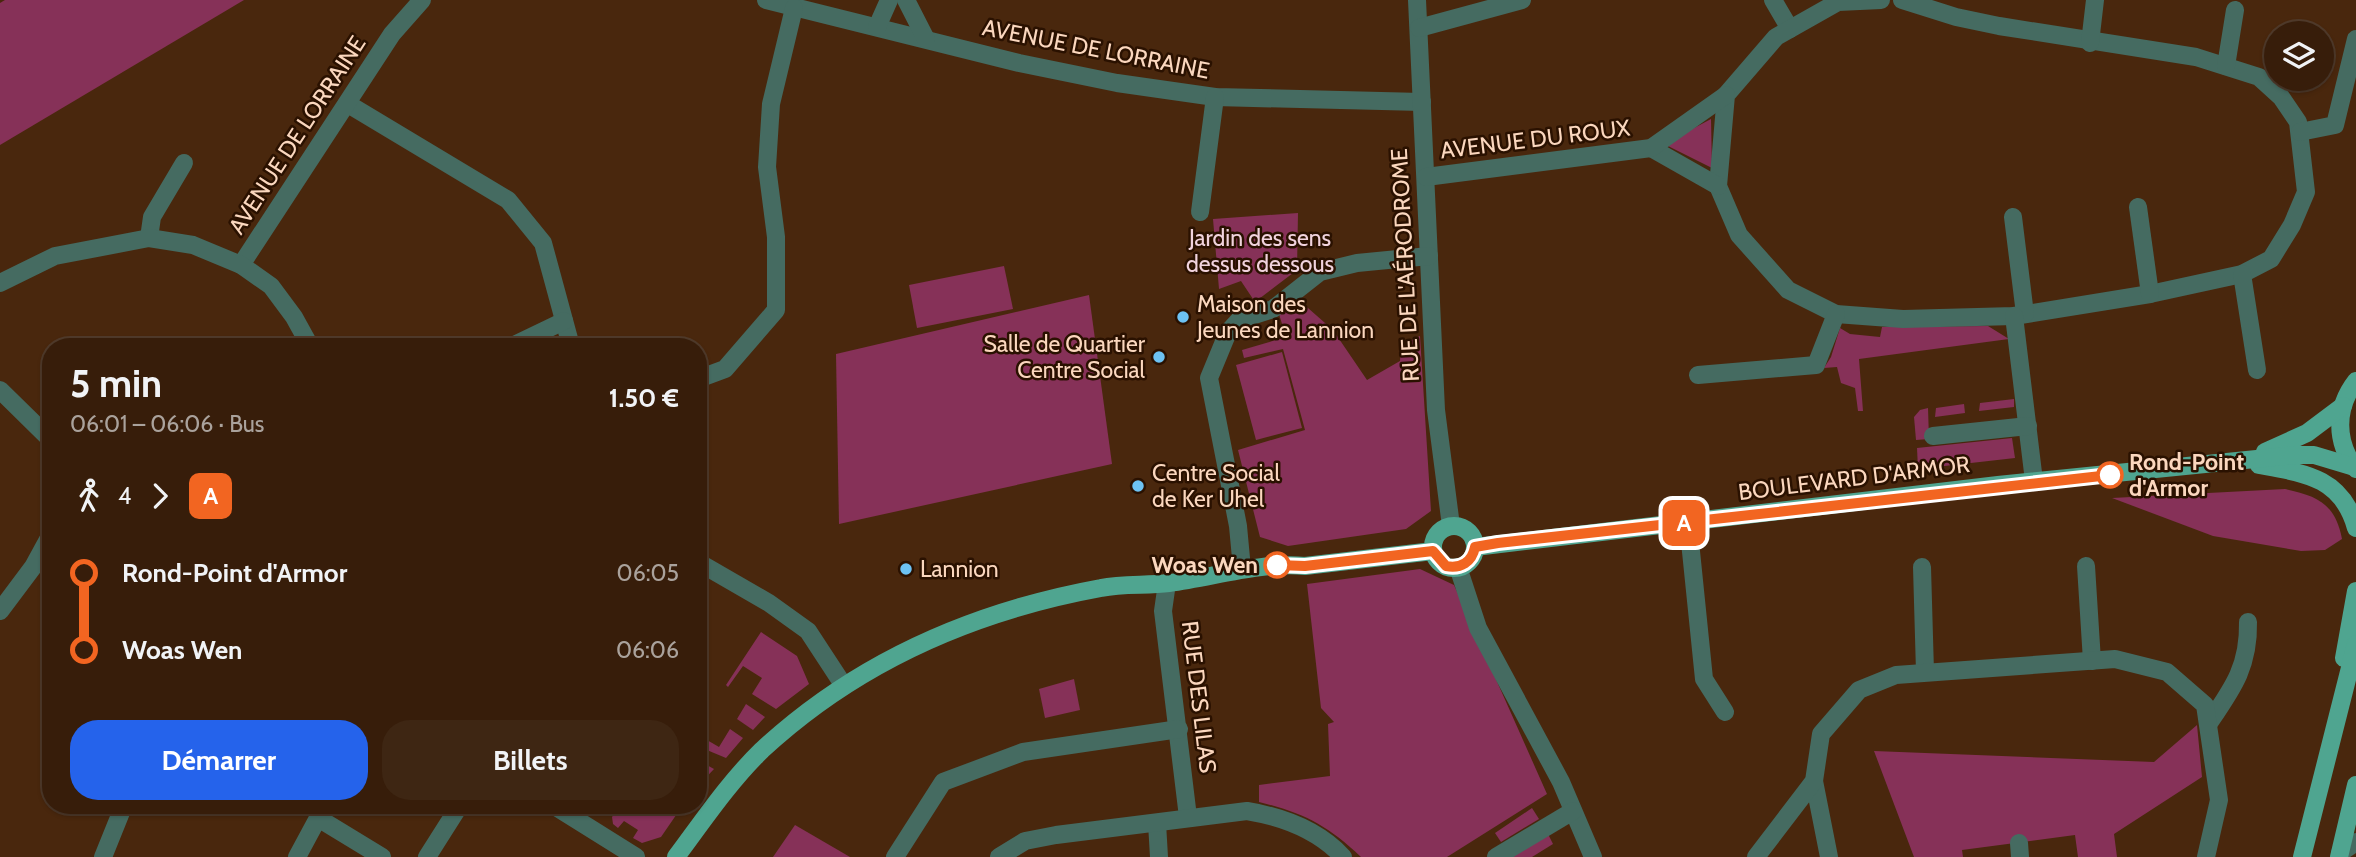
<!DOCTYPE html>
<html lang="fr">
<head>
<meta charset="utf-8">
<style>
  body { margin:0; font-family:Cabin,sans-serif; background:#3e2613; color:#f1f3f6; height:100vh; display:flex; flex-direction:column; font-size:26px; white-space:nowrap }
  * { box-sizing:border-box; margin:0 }
  p { font-size:23px; color:#aaa29c }
  .icon { flex:none; width:38px; height:38px; fill:none; stroke:currentColor; stroke-width:2; stroke-linecap:round; stroke-linejoin:round }
  .map { position:relative; flex:1; overflow:hidden }
  .panel { position:absolute; left:42px; top:338px; width:665px; height:476px; display:flex; flex-direction:column; background:#371d0a; border-radius:28px; box-shadow:0 2px 5px #0004,0 0 0 2px #513b2b }
  .panel>* { flex:none }
  .badge { padding:0 14px; border-radius:10px; font-size:24px; line-height:46px }
  .controls { position:absolute; left:2264px; top:21px; display:grid; gap:14px }
  .controls a { display:grid; place-items:center; width:70px; height:70px; border-radius:50%; background:#371d0a; box-shadow:0 2px 5px #0004,0 0 0 2px #513b2b; font-size:35px }
  .map>.badge { position:absolute; translate:-50% -50%; box-shadow:0 0 0 4px #fff }
  .legs { display:flex; align-items:center; gap:10px; height:77px; padding:0 28px; font-size:23px }
  .legs p { margin-inline-start:auto }
  .head { display:flex; align-items:center; justify-content:space-between; height:119px; padding:0 28px }
  h1 { font-size:38px; font-weight:700; line-height:52px }
  .action { display:flex; gap:14px; margin-top:auto; padding:14px 28px }
  .action a { flex:1; height:80px; border-radius:28px; background:#2563eb; color:#fff; font-size:28px; font-weight:700; line-height:80px; text-align:center }
  .action a+a { background:#3e2613; color:#f1f3f6 }
  ul { padding:0 28px; list-style:none }
  li { display:flex; align-items:center; gap:24px; height:77px; font-size:26px }
  li i { display:grid; place-items:center; width:10px; height:100%; margin:0 9px; background:currentColor }
  li i::after { content:''; width:18px; height:18px; margin:-9px; border:5px solid; border-radius:50%; background:#371d0a }
  li p { margin-inline-start:auto }
  li:first-child i { background:linear-gradient(#0000 50%,currentColor 0) }
  li:last-child i { background:linear-gradient(currentColor 50%,#0000 0) }
  .map>svg:first-child { display:block }
</style>
</head>
<body>
<div class="map">
<svg width="2356" height="857" viewBox="0 0 2356 857">
  <rect width="100%" height="100%" fill="#49270d"/>
  <!-- green -->
  <g fill="#863158">
    <path d="M 5,0 L 244,0 L 0,145 L 0,3 Z"/>
    <path d="M 1711,119 L 1712,168 L 1664,144 Z"/>
    <path d="M 1298,213 L 1297,270 L 1255,302 L 1241,281 L 1219,289 L 1213,219 Z"/>
    <path d="M 1004,266 L 1013,309 L 917,328 L 909,285 Z"/>
    <path d="M 1089,295 L 1112,464 L 839,524 L 836,354 Z"/>
    <path d="M 1300,301 L 1333,330 L 1367,380 L 1400,361 L 1401,345 L 1420,336 L 1431,511 L 1406,529 L 1288,546 L 1260,537 L 1238,450 L 1305,430 L 1283,349 L 1244,358 L 1242,350 L 1286,337 L 1279,314 Z"/>
    <path d="M 1988,326 L 2009,339 L 1859,359 L 1863,411 L 1858,411 L 1855,388 L 1841,383 L 1837,367 L 1824,368 L 1831,357 L 1840,328 L 1850,334 L 1880,337 L 1882,327 Z"/>
    <path d="M 1282,352 L 1302,428 L 1256,440 L 1236,365 Z"/>
    <path d="M 2014,399 L 2014,407 L 1979,411 L 1980,403 Z"/>
    <path d="M 1964,404 L 1965,413 L 1935,417 L 1936,408 Z"/>
    <path d="M 1928,408 L 1929,439 L 1916,440 L 1914,417 L 1920,410 Z"/>
    <path d="M 2012,438 L 2015,458 L 1918,469 L 1917,448 Z"/>
    <path d="M 2285,489 C 2317,496 2335,503 2342,539 L 2325,550 L 2301,551 L 2213,536 L 2112,498 Z"/>
    <path d="M 1420,569 L 1454,585 L 1547,794 L 1447,857 L 1361,857 C 1327,825 1304,813 1259,802 L 1259,785 L 1330,776 L 1328,724 L 1334,722 L 1321,708 L 1307,584 Z"/>
    <path d="M 761,632 L 797,656 L 809,684 L 776,709 L 752,694 L 762,678 L 743,666 L 728,687 L 726,685 Z"/>
    <path d="M 1074,679 L 1080,710 L 1045,718 L 1039,689 Z"/>
    <path d="M 746,704 L 765,717 L 753,730 L 737,719 Z"/>
    <path d="M 2197,725 L 2202,777 L 2114,834 L 2117,857 L 2078,857 L 2075,835 L 1962,850 L 1963,857 L 1914,857 L 1874,751 L 2154,762 Z"/>
    <path d="M 730,729 L 743,738 L 726,758 L 702,748 L 707,740 L 719,747 Z"/>
    <path d="M 698,760 L 714,769 L 698,786 Z"/>
    <path d="M 620,805 L 683,805 L 661,837 L 642,843 L 633,838 L 638,830 L 624,821 L 618,828 L 613,824 L 612,817 Z"/>
    <path d="M 1532,808 L 1539,819 L 1501,842 L 1495,833 Z"/>
    <path d="M 795,825 L 850,857 L 773,857 Z"/>
    <path d="M 1547,832 L 1553,844 L 1532,857 L 1508,857 Z"/>
  </g>
  <g fill="none" stroke-linecap="round" stroke-linejoin="round">
    <!-- minor -->
    <g stroke="#456b61" stroke-width="18">
      <path d="M 766,0 L 1019,63 L 1117,83 L 1215,97 L 1422,102"/>
      <path d="M 906,0 L 926,39"/>
      <path d="M 1417,0 L 1436,410 L 1451,526"/>
      <path d="M 1773,0 L 1790,29"/>
      <path d="M 1881,0 L 1838,2 L 1776,37 L 1726,95 L 1718,186 L 1739,235 L 1788,290 L 1836,314 L 1903,319 L 2014,316 L 2150,294 L 2242,274 L 2271,259 L 2292,225 L 2306,192 L 2298,122 L 2281,97 L 2259,77 L 2196,57 L 1999,26 L 1956,17 L 1902,0"/>
      <path d="M 877,27 L 889,0"/>
      <path d="M 1419,28 L 1522,0"/>
      <path d="M 2090,43 L 2095,0"/>
      <path d="M 2226,66 L 2235,10"/>
      <path d="M 348,104 L 508,200 L 543,243 L 571,346"/>
      <path d="M 2300,132 L 2335,125 L 2356,39"/>
      <path d="M 1651,148 L 1718,186"/>
      <path d="M 1426,177 L 1651,148 L 1726,95"/>
      <path d="M 2138,207 L 2150,294"/>
      <path d="M 1200,212 L 1215,97"/>
      <path d="M 2013,217 L 2025,314"/>
      <path d="M 149,238 L 152,217 L 184,163"/>
      <path d="M 241,265 L 392,34 L 422,0"/>
      <path d="M 2242,274 L 2257,370"/>
      <path d="M 0,283 L 55,256 L 149,238 L 193,245 L 241,265 L 271,286 L 294,317 L 310,346"/>
      <path d="M 2014,316 L 2034,481"/>
      <path d="M 512,346 L 564,321"/>
      <path d="M 1698,375 L 1816,365 L 1836,314"/>
      <path d="M 698,379 L 725,369 L 776,310 L 776,237 L 767,167 L 771,104 L 794,8"/>
      <path d="M 0,390 L 51,440"/>
      <path d="M 1933,436 L 2028,426"/>
      <path d="M 1688,522 L 1704,679 L 1725,712"/>
      <path d="M 698,562 L 769,603 L 808,631 L 844,686"/>
      <path d="M 2086,566 L 2092,661"/>
      <path d="M 1458,567 L 1478,628 L 1561,782 L 1593,857"/>
      <path d="M 1922,567 L 1925,672"/>
      <path d="M 1242,569 L 1238,526 L 1209,378 L 1228,332 L 1239,320 L 1273,309 L 1320,272 L 1357,263 L 1429,256"/>
      <path d="M 1167,583 L 1163,611 L 1188,817"/>
      <path d="M 0,611 L 33,567 L 51,534"/>
      <path d="M 2209,723 C 2233,688 2249,666 2248,622"/>
      <path d="M 1814,781 L 1829,857"/>
      <path d="M 553,805 L 636,857"/>
      <path d="M 1157,823 L 1159,857"/>
      <path d="M 2019,843 L 2020,857"/>
      <path d="M 2340,853 L 2356,842"/>
      <path d="M 103,857 L 124,805"/>
      <path d="M 297,857 L 318,818 L 382,857"/>
      <path d="M 427,857 L 460,805"/>
      <path d="M 895,857 L 943,782 L 1023,752 L 1179,729"/>
      <path d="M 999,857 L 1025,841 L 1056,835 L 1247,811 C 1283,817 1318,830 1343,857"/>
      <path d="M 1496,857 L 1573,811"/>
      <path d="M 1756,857 L 1814,781 L 1821,734 L 1859,690 L 1896,675 L 2115,659 L 2167,672 L 2205,705 L 2219,800 L 2206,857"/>
    </g>
    <!-- major -->
    <g stroke="#4fa590" stroke-width="18">
      <path d="M 2356,381 C 2335,408 2335,442 2356,469"/>
      <path d="M 2265,452 L 2307,433 L 2343,406"/>
      <path d="M 2259,465 C 2304,473 2342,477 2356,528"/>
      <circle cx="1454" cy="547" r="21"/>
      <path d="M 1475,547 L 1998,485 L 2296,455 L 2314,455 L 2354,467"/>
      <path d="M 2344,658 L 2356,591"/>
      <path d="M 676,857 C 703,821 729,782 762,750 C 857,662 975,611 1101,588 C 1123,583 1147,586 1169,583 C 1215,577 1259,562 1305,566 L 1433,551"/>
      <path d="M 2302,857 L 2356,644"/>
      <path d="M 2339,857 L 2356,785"/>
    </g>
  </g>
  <g fill="none" stroke-linecap="round" stroke-linejoin="round">
    <!-- line-1 casing -->
    <g stroke="#fff" stroke-width="16">
      <path id="line-1" d="M 1277,565 L 1305,566 L 1433,551 L 1446,566 C 1461,569 1472,562 1475,547 L 1498,543 L 2110,475"/>
    </g>
    <!-- line-1 -->
    <use href="#line-1" stroke="#f26521" stroke-width="10"/>
  </g>
  <!-- markers -->
  <g fill="#6dc2f3" stroke="#2a1100" stroke-width="2.5">
    <circle cx="1183" cy="317" r="7"/>
    <circle cx="1159" cy="357" r="7"/>
    <circle cx="1138" cy="486" r="7"/>
    <circle cx="906" cy="569" r="7"/>
  </g>
  <g fill="#fff" stroke="#f26521" stroke-width="3.5">
    <circle cx="2110" cy="475" r="12"/>
    <circle cx="1277" cy="565" r="12"/>
  </g>
  <g text-anchor="middle" dominant-baseline="central" stroke-width="5" stroke-linejoin="round" paint-order="stroke">
    <!-- street labels -->
    <g font-size="23" fill="#fbd7be" stroke="#2a1100">
      <text transform="translate(1096 49) rotate(11)">AVENUE DE LORRAINE</text>
      <text transform="translate(297 135) rotate(-57)">AVENUE DE LORRAINE</text>
      <text transform="translate(1535 139) rotate(-7)">AVENUE DU ROUX</text>
      <text transform="translate(1405 265) rotate(-93)">RUE DE L'AÉRODROME</text>
      <text transform="translate(1854 478) rotate(-7)">BOULEVARD D'ARMOR</text>
      <text transform="translate(1199 697) rotate(83)">RUE DES LILAS</text>
    </g>
    <!-- park labels -->
    <g font-size="23" fill="#f1d3dd" stroke="#2a1100">
      <text x="1260" y="238">Jardin des sens<tspan x="1260" dy="26">dessus dessous</tspan></text>
    </g>
    <!-- poi labels -->
    <g font-size="23" fill="#fbd7be" stroke="#2a1100" text-anchor="start">
      <text x="1197" y="304">Maison des<tspan x="1197" dy="26">Jeunes de Lannion</tspan></text>
      <text x="1145" y="344" text-anchor="end">Salle de Quartier<tspan x="1145" dy="26">Centre Social</tspan></text>
      <text x="1152" y="473">Centre Social<tspan x="1152" dy="26">de Ker Uhel</tspan></text>
      <text x="920" y="569">Lannion</text>
    </g>
    <!-- stop labels -->
    <g font-size="23" font-weight="bold" fill="#fbd7be" stroke="#2a1100" text-anchor="start">
      <text x="2129" y="462">Rond-Point<tspan x="2129" dy="26">d'Armor</tspan></text>
      <text x="1258" y="565" text-anchor="end">Woas Wen</text>
    </g>
  </g>
</svg>
<div class="controls">
<a><svg class="icon" aria-label="layers" viewBox="0 0 24 24"><path d="M12 4l9 5-9 5-9-5zM3 14l9 5 9-5"/></svg></a>
</div>
<b class="badge" style="left:1684px;top:523px;background:#f26521;color:#fff">A</b>
<section class="panel">
<div class="head"><div><h1>5 min</h1><p>06:01 – 06:06 · Bus</p></div><b>1.50 €</b></div>
<div class="legs"><svg class="icon" aria-label="walk" viewBox="0 0 24 24"><circle cx="13" cy="4" r="2"/><path d="M13 8l-2 6 4 7M11 14l-3 7M7 12l3-4h3l4 4"/></svg>4<svg class="icon" aria-label="forward" viewBox="0 0 24 24"><path d="M9 5l7 7-7 7"/></svg><b class="badge" style="background:#f26521;color:#fff">A</b></div>
<ul>
<li><i style="color:#f26521"></i><b>Rond-Point d'Armor</b><p>06:05</p></li>
<li><i style="color:#f26521"></i><b>Woas Wen</b><p>06:06</p></li>
</ul>
<div class="action"><a>Démarrer</a><a>Billets</a></div>
</section>
</div>
</body>
</html>
